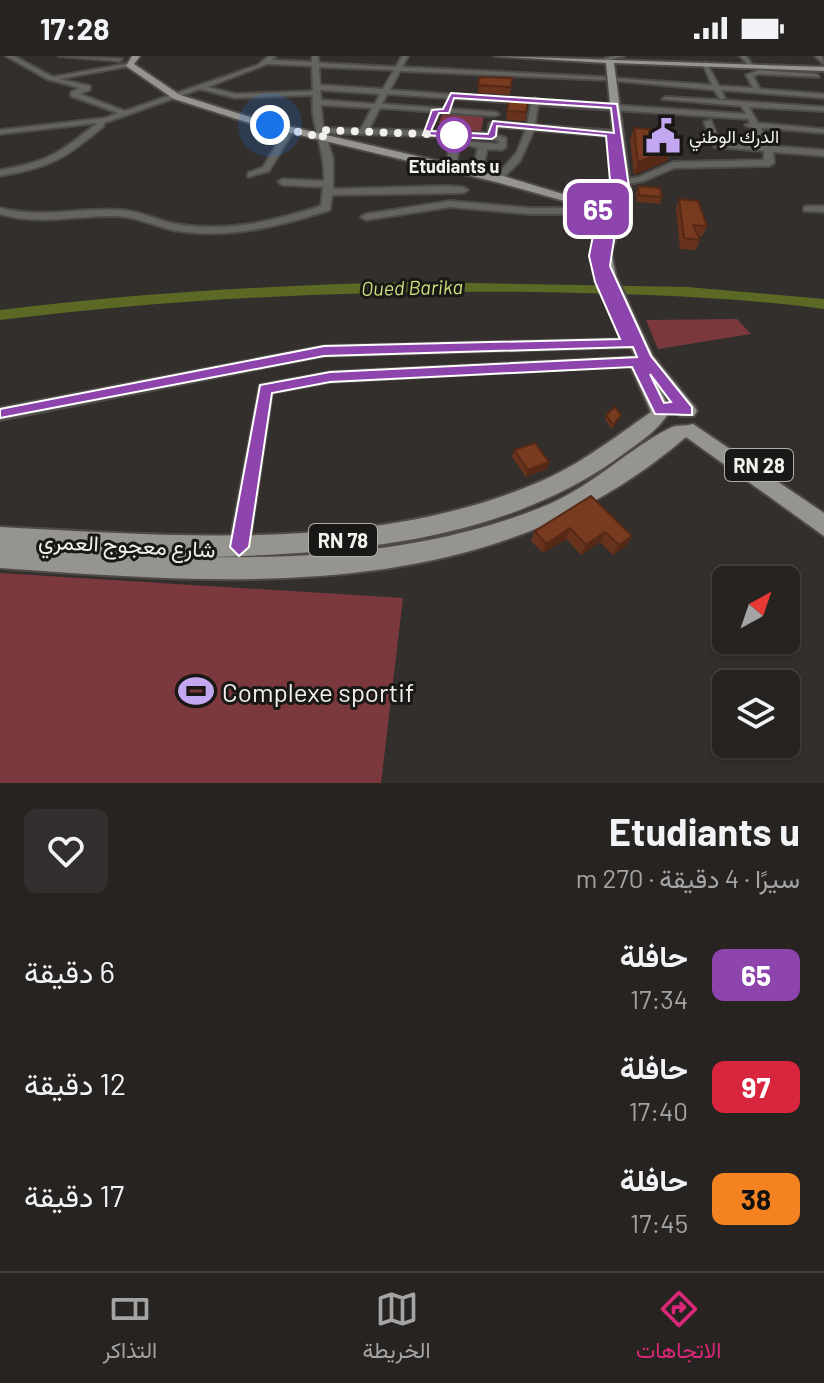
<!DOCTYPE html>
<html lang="ar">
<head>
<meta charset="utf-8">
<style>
  body { margin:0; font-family:Barlow,Vazirmatn,sans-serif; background:#322f2e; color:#f1f3f6; direction:rtl; height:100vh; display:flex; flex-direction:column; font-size:30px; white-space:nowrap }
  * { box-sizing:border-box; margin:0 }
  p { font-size:26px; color:#a4a4a5 }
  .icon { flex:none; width:44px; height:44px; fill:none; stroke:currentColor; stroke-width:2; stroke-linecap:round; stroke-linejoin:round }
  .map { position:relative; height:727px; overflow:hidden; direction:ltr }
  .sheet { display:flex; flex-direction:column; background:#262321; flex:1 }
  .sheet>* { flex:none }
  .badge { padding:0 16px; border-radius:12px; font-size:28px; line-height:52px }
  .needle { width:52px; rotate:40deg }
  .tools { position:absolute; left:712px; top:510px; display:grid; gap:16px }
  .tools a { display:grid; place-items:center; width:88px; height:88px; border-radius:12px; background:#262321; box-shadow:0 2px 6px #0004,0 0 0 2px #42403f; font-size:40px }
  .you { position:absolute; width:40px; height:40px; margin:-20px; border:6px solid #fff; border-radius:50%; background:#1a73e8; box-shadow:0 0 0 12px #1a73e833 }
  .map>.badge { position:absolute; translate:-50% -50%; box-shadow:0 0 0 4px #fff }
  .round { display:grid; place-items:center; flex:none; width:84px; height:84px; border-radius:12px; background:#322f2e }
  .summary { display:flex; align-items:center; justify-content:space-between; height:136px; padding:0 24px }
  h1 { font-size:38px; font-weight:700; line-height:60px }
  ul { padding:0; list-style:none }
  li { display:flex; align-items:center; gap:24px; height:112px; padding:0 24px }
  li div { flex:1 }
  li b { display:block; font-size:30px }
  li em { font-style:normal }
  li .badge { min-width:88px; font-weight:700; text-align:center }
  .status { display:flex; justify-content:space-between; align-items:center; height:56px; padding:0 40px; background:#262321; direction:ltr }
  .status svg { height:22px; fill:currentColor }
  .tabs { display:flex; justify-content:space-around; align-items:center; height:112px; border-top:2px solid #42403f; background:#262321; font-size:22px; color:#a4a4a5 }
  .tabs a { display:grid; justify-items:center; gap:4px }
  .tabs .current { color:#db2777 }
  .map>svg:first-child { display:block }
</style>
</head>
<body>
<div class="status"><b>17:28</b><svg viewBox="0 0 49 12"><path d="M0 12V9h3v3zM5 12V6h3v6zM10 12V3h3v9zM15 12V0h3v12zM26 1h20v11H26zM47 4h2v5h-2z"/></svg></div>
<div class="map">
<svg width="824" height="727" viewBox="0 0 824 727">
  <rect width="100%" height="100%" fill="#332f2c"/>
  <!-- green -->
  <g fill="#7c393d">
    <path d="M 443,56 L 484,59 L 481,76 L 455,74 L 456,68 L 439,67 Z"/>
    <path d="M 737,263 L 751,278 L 658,293 L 646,264 Z"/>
    <path d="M 0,517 L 403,542 L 381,727 L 0,727 Z"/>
  </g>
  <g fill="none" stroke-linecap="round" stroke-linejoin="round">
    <!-- river -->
    <path fill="#5c6924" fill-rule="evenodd" d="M 413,226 L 688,231 L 824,243 L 824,253 C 727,240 630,238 533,236 C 355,234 177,242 0,264 L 0,254 C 138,237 275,229 413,226 Z"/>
    <!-- minor casing -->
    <g stroke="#4e4a47" stroke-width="4">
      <g id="minor">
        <path d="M 6,0 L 14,0 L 53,21 L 131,7 L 129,10 L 59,23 L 90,30 L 90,34 L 80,38 L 125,55 L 258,9 L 269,0 L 275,1 L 272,4 L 312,6 L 312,0 L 318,0 L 319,7 L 396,11 L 402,0 L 408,0 L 402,11 L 604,21 L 606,24 L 400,15 L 390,34 L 532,44 L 535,42 L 539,44 L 746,58 L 741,50 L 662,43 L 666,41 L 721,44 L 714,34 L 608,24 L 611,22 L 712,29 L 703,8 L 706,6 L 719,30 L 753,32 L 746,19 L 759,14 L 817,18 L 819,21 L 759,18 L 753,20 L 760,33 L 824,38 L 824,42 L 721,34 L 725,42 L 721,44 L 824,51 L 824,55 L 749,51 L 758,67 L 824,73 L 824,77 L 761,72 L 771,90 L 824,94 L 824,100 L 773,96 L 774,107 L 769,110 L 674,112 L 644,125 L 623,129 L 618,126 L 620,124 L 639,121 L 673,106 L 764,104 L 764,95 L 714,91 L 704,66 L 711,64 L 720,87 L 762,90 L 753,72 L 745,69 L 750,67 L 748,63 L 538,49 L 535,69 L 618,75 L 622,78 L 618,81 L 534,74 L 520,105 L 499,126 L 494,123 L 517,96 L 526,73 L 497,71 L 496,79 L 506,82 L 506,91 L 502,94 L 487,93 L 482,117 L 477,120 L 472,117 L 478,92 L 468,89 L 472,86 L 498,88 L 499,85 L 491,82 L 460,81 L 456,111 L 451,114 L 446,111 L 451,81 L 325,77 L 333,102 L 333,133 L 446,130 L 463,131 L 468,134 L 463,137 L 332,139 L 330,154 C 280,170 230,183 177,175 C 157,171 138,161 117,160 C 77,159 39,170 0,158 L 0,152 C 42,163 80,151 122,154 C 141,155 158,165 176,168 C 226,177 274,165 321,150 L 323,131 L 283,129 L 278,126 L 283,123 L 324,125 C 326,95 309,67 313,39 L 235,42 L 200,33 L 104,67 L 104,70 C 64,103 52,111 0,120 L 0,114 C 48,106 60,97 97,67 L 0,78 L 0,74 L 105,62 L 118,57 L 71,40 L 71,36 L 80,32 L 47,23 ZM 267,8 L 312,10 L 313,35 L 235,38 L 208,31 ZM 319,11 L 394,14 L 383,33 L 320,29 ZM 320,34 L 380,38 L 375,48 L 321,44 ZM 387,38 L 531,48 L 527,68 L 493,66 L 489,68 L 488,77 L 369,73 L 380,52 L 495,60 L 499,58 L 495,56 L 382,48 ZM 321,49 L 372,52 L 361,73 L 323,72 Z"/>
        <path d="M 59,0 L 122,3 L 119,5 Z"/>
        <path d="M 612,0 L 624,0 L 607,5 L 604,3 Z"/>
        <path d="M 740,0 L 746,0 L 754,11 L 750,11 Z"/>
        <path d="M 815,0 L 822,0 L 824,8 Z"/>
        <path d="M 287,72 L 294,74 L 269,115 L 248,121 L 248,117 L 263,111 Z"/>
        <path d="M 450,145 L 530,152 L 597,152 L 602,155 L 597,158 L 530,158 L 450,151 L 366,164 L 361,161 L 366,158 Z"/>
        <path d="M 808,150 L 824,150 L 824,156 L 804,155 L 804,151 Z"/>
        <path d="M 629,283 L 634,285 L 636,288 L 634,291 L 324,300 L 0,364 L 0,352 L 324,290 Z"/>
        <path d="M 637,301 L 644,306 L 642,309 L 330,326 L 272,337 L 249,491 L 246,497 L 239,500 L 232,497 L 229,491 L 260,329 L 330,316 Z"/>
      </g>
    </g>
    <!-- major casing -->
    <g stroke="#4e4a47" stroke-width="4">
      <g id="major">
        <path d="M 132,0 L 140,0 L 134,8 L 180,39 L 253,62 L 503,120 L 606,151 L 600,155 L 496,126 L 246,66 L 174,43 L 126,10 Z"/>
        <path d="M 494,0 L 824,11 L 824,15 L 614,7 L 631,138 L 622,157 L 624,160 L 611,196 L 616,220 L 653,300 L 694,350 L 697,355 L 694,360 L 680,360 L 661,335 L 670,354 C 659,375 638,387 618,402 C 500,486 347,498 207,501 C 322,503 440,493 547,449 C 594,429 628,393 670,372 C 678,368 685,371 693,368 L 824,457 L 824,480 L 686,381 C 490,550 240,529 0,512 L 0,471 C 177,480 384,498 550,421 C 586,404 618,379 651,356 L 630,309 L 637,303 C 625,279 594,222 597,196 C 599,178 613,153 619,138 L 606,7 Z"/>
      </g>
    </g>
    <!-- minor -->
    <use href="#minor" fill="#636360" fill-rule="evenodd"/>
    <!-- major -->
    <use href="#major" fill="#95948f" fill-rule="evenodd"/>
  </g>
  <!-- wall -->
  <g fill="#68331c">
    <path d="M 480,21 L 512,22 L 510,39 L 478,37 Z"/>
    <path d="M 528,45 L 525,65 L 506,64 L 507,55 Z"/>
    <path d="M 634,72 L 672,93 L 667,105 L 634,119 L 630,84 Z"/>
    <path d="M 638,130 L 662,141 L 660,148 L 637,146 L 636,137 Z"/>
    <path d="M 679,143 L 707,170 L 702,180 L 698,180 L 700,184 L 696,194 L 680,193 L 676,153 Z"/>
    <path d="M 606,359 L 621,359 L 612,373 L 605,363 Z"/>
    <path d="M 514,394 L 549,406 L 547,413 L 526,421 L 512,401 Z"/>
    <path d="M 591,440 L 632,480 L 626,490 L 613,499 L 600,486 L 581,499 L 566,483 L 543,497 L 531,485 L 535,475 Z"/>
  </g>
  <!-- shaded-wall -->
  <g fill="#552916">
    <path d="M 672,93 L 667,105 L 634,119 L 638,106 Z"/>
    <path d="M 549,406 L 547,413 L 526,421 L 528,414 Z"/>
    <path d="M 570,472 L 566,483 L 543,497 L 546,488 Z"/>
    <path d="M 605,476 L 600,486 L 581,499 L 586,489 Z"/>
    <path d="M 632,480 L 626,490 L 613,499 L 619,489 Z"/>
  </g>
  <!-- building -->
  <g fill="#793b20" stroke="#552916" stroke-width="2">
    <path d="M 480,21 L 512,22 L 511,31 L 478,29 Z"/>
    <path d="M 509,44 L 528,45 L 526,56 L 507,55 Z"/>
    <path d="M 634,72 L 674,75 L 672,93 L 638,106 Z"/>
    <path d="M 638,130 L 660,132 L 662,141 L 639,139 Z"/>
    <path d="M 679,143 L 698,145 L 707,170 L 693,169 L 700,184 L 684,182 Z"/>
    <path d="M 615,351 L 621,359 L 613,369 L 606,359 Z"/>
    <path d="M 535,387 L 549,406 L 528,414 L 514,394 Z"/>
    <path d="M 591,440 L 632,480 L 619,489 L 605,476 L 586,489 L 570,472 L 546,488 L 535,475 Z"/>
  </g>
  <!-- line -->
  <path fill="#8e44ad" stroke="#fff" stroke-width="2" fill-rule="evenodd" d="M 451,37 L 617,48 L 630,138 L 625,157 L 615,177 L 610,210 L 651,300 L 692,351 L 692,359 L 655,358 L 632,311 L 330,326 L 272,337 L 249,491 L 239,500 L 230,491 L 260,329 L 330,316 L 637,301 L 633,291 L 324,300 L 0,362 L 0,353 L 324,290 L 620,283 L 595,226 L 589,200 L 597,159 L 592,153 L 606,148 L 611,136 L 606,80 L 497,70 L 496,80 L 492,83 L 423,79 L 432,54 L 443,53 ZM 454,42 L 611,52 L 614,77 L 493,65 L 488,78 L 431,75 L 439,57 L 449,57 ZM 620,137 L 615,157 L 605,175 L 608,159 L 604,154 L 614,152 ZM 650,318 L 671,346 L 664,347 Z"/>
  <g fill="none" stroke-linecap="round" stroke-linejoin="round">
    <!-- walk -->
    <path stroke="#f2f0ed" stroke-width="8" stroke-dasharray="0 14.4" d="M 270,69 L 324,82 L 319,74 L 454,79"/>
  </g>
  <!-- icons -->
  <defs>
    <g id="civic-bare" transform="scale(2.76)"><path d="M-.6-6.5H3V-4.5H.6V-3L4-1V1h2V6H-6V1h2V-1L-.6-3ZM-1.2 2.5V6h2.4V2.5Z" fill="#c4a7f1" stroke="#191816" stroke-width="2.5" paint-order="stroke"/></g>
    <g id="stadium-bare" transform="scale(2.76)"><path d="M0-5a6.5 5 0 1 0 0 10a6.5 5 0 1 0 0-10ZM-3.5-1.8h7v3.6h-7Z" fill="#c4a7f1" stroke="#191816" stroke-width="2.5" paint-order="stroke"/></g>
  </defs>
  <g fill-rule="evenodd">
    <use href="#civic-bare" x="663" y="80"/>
    <use href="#stadium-bare" x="196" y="635"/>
  </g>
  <!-- markers -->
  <circle fill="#fff" stroke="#8e44ad" stroke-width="4" cx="454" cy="79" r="16"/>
  <g text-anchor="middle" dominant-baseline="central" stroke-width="6" stroke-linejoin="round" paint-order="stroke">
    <!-- far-poi labels -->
    <g font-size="18" fill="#f2f0ed" stroke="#191816" text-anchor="start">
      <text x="689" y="80">الدرك الوطني</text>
    </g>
    <!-- far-stop labels -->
    <g font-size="18" font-weight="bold" fill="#f2f0ed" stroke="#191816">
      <text x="454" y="110">Etudiants u</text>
    </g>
    <!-- far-water labels -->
    <g font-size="20" font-style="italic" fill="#cbdf7e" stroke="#191816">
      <text transform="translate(412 231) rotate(-1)">Oued Barika</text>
    </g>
    <!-- shield labels -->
    <g fill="#191816" stroke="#b1afac" stroke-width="2">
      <rect x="725" y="393" width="68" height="32" rx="6"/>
      <rect x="309" y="468" width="68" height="32" rx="6"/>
    </g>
    <g font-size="20" font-weight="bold" fill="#f2f0ed">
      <text x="759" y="409">RN 28</text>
      <text x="343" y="484">RN 78</text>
    </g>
    <!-- street labels -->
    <g font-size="22" fill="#f2f0ed" stroke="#191816">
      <text transform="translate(127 488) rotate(3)">شارع معجوج العمري</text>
    </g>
    <!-- near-poi labels -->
    <g font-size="26" fill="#f2f0ed" stroke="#191816" text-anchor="start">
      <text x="222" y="635">Complexe sportif</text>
    </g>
  </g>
</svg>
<div class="tools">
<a><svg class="needle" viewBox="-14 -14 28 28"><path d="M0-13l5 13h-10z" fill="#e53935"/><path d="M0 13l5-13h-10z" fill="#a4a4a5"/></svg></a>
<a><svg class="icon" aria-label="layers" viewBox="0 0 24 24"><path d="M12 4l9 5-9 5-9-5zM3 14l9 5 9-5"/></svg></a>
</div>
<div class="you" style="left:270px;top:69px"></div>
<b class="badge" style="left:598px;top:153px;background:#8e44ad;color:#fff">65</b>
</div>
<section class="sheet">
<div class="summary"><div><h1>Etudiants u</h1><p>سيرًا · 4 دقيقة · 270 m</p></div><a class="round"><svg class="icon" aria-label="heart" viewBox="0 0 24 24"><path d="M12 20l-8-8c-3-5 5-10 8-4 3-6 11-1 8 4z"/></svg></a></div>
<ul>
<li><span class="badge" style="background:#8e44ad;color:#fff">65</span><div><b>حافلة</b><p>17:34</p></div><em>6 دقيقة</em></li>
<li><span class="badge" style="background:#d7263d;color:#fff">97</span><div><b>حافلة</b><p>17:40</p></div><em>12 دقيقة</em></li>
<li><span class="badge" style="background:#f58220;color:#111">38</span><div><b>حافلة</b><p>17:45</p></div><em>17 دقيقة</em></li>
</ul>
</section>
<nav class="tabs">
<a class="current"><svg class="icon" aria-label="directions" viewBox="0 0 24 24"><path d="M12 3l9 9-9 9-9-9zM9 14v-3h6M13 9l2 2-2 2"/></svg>الاتجاهات</a>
<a><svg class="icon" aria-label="map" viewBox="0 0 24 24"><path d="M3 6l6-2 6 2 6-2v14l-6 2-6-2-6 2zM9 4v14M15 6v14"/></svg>الخريطة</a>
<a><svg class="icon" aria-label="tickets" viewBox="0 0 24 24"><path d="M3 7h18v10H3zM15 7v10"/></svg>التذاكر</a>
</nav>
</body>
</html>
